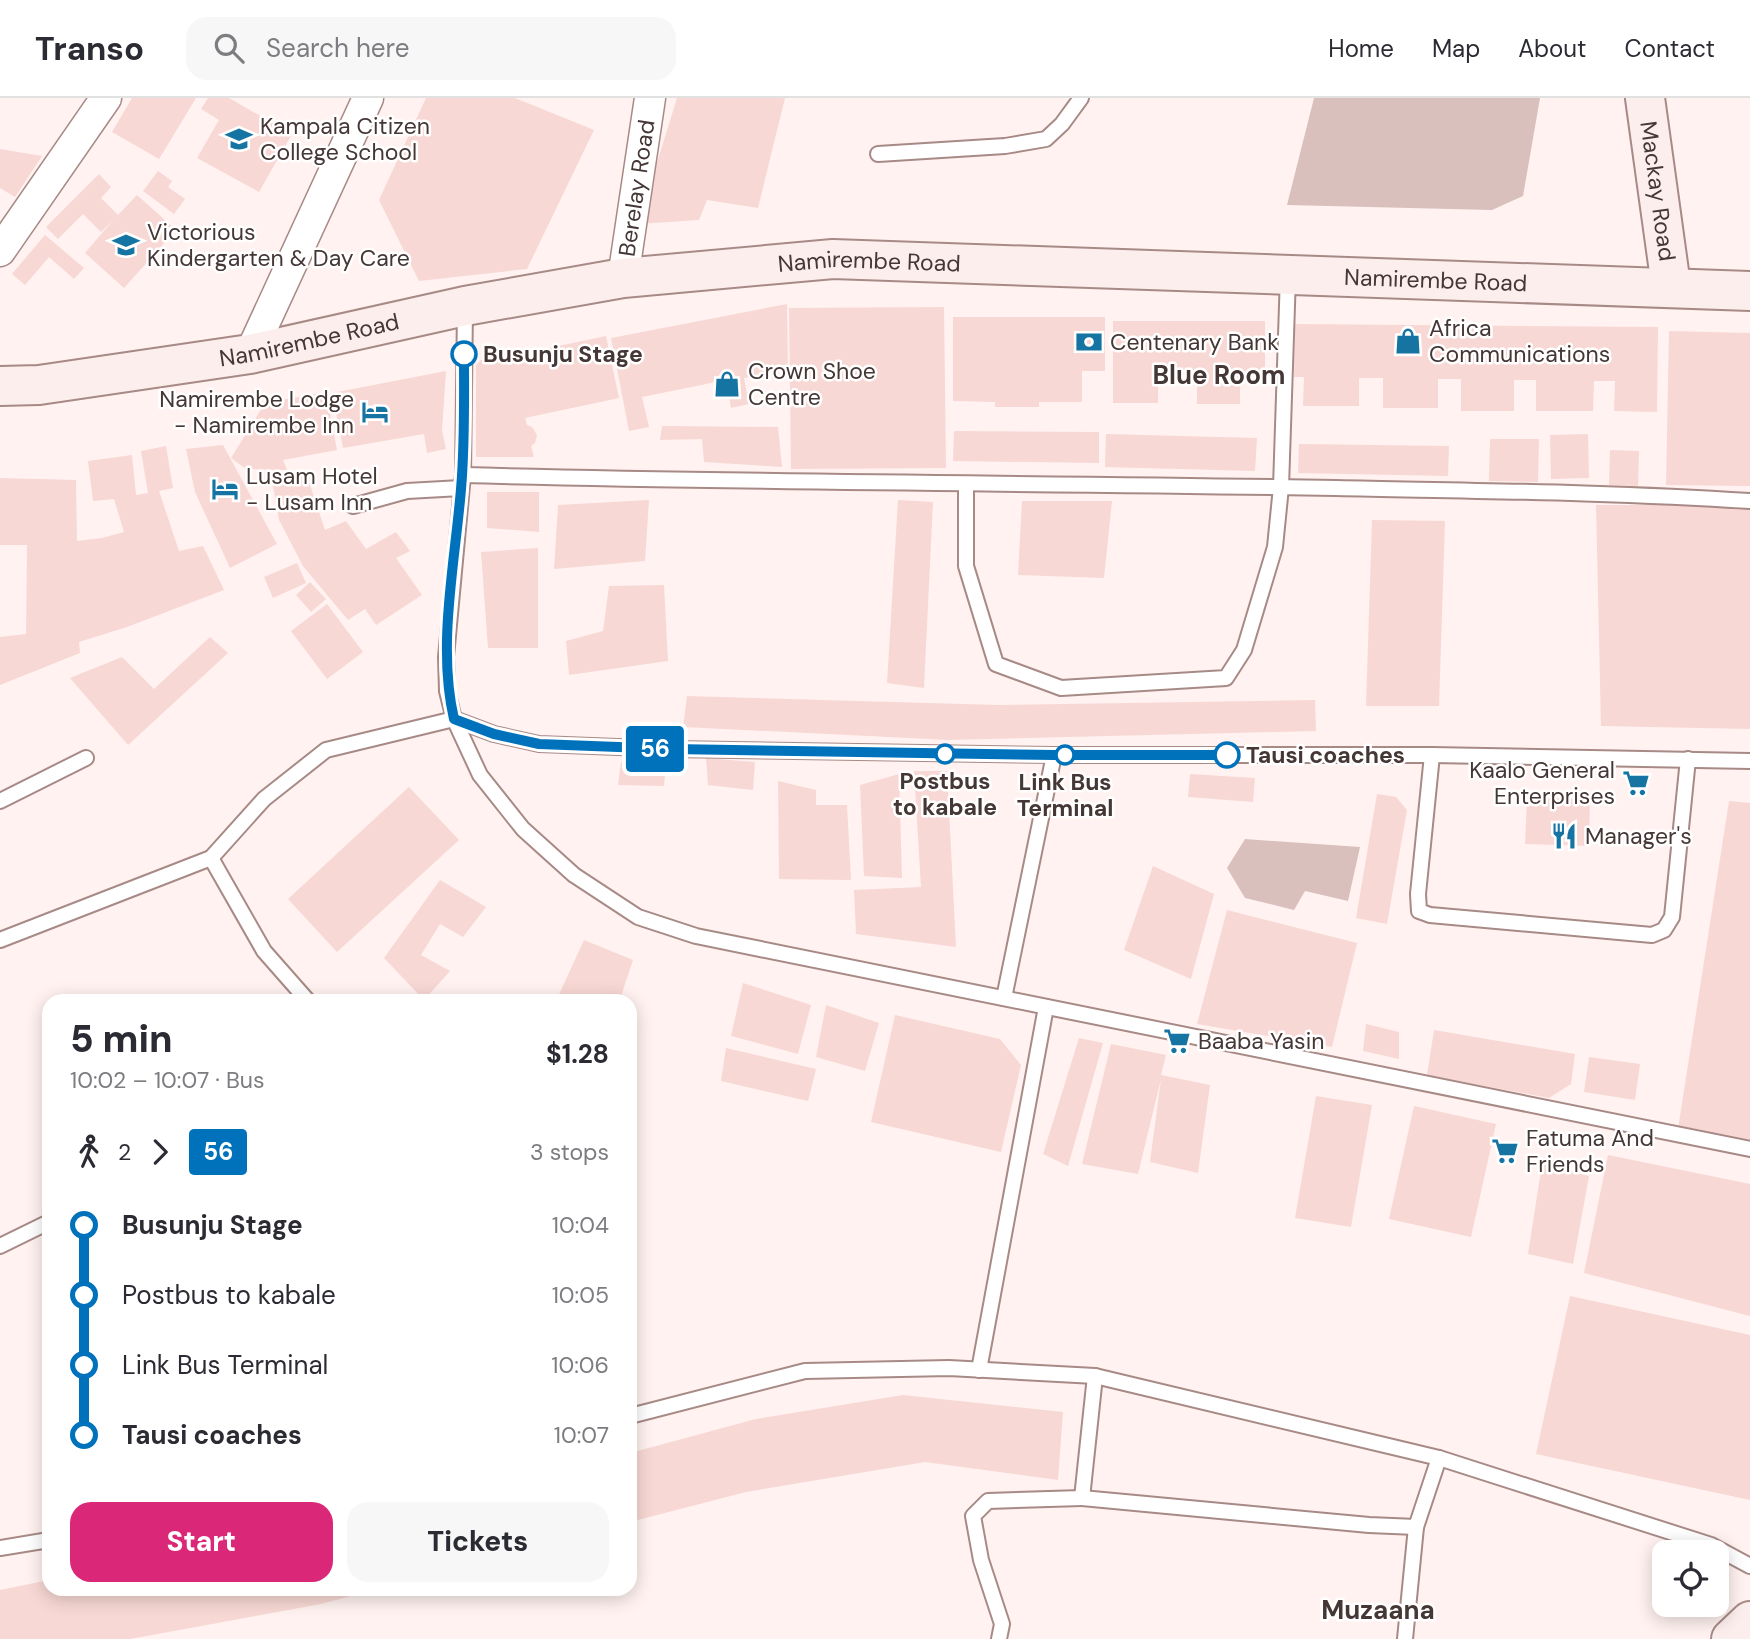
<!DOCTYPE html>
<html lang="en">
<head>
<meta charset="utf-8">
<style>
  body { margin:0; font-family:"DM Sans",sans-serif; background:#f7f7f7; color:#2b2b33; height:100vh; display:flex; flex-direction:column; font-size:26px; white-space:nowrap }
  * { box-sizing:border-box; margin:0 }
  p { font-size:23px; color:#7c7c81 }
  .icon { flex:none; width:38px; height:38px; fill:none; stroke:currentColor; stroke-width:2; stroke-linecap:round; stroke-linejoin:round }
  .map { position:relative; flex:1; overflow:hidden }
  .drawer { position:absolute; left:42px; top:896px; width:595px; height:602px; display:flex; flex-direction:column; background:#fff; border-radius:21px; box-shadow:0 4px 18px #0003 }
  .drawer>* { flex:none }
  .badge { padding:0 14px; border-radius:5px; font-size:24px; line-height:46px }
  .fabs { position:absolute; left:1652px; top:1442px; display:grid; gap:14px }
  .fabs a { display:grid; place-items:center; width:77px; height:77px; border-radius:14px; background:#fff; box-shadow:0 4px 18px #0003; font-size:35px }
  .map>.badge { position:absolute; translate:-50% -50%; box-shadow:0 0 0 4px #fff }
  .legs { display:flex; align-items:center; gap:10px; height:77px; padding:0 28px; font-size:23px }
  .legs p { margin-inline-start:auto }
  .headline { display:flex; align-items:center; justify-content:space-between; height:119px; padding:0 28px }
  h1 { font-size:38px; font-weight:800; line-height:52px }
  .cta { display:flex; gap:14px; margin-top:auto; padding:14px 28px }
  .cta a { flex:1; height:80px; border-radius:21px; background:#db2777; color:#fff; font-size:28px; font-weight:800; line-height:80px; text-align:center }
  .cta a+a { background:#f7f7f7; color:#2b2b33 }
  ul { padding:0 28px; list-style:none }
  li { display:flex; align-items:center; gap:24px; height:70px; font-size:26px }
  li i { display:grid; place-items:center; width:10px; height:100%; margin:0 9px; background:currentColor }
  li i::after { content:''; width:18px; height:18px; margin:-9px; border:5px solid; border-radius:50%; background:#fff }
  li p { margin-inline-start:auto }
  li:first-child i { background:linear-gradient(#0000 50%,currentColor 0) }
  li:last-child i { background:linear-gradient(currentColor 50%,#0000 0) }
  header { display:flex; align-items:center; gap:42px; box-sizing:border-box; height:98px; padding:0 35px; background:#fff; border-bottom:2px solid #e1e1e2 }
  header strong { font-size:33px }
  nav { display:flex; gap:38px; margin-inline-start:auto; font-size:24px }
  .search { width:490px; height:63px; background:#f7f7f7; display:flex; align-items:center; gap:18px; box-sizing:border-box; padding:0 24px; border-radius:21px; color:#7c7c81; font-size:26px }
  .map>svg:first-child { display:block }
</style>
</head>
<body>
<header>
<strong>Transo</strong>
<div class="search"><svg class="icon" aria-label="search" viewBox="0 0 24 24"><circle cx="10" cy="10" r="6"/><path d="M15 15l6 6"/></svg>Search here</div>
<nav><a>Home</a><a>Map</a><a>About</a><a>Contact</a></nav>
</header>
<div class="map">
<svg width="1750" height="1541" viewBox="0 0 1750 1541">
  <rect width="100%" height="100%" fill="#fff2f0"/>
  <!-- green -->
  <g fill="#d9c0bc">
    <path d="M 1314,0 L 1540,0 L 1523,98 L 1492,112 L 1287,107 Z"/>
    <path d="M 1245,741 L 1360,749 L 1348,803 L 1305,793 L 1294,812 L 1245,800 L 1227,770 Z"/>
  </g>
  <!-- building -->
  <g fill="#f8d8d4">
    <path d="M 132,0 L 196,0 L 159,61 L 112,34 Z"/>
    <path d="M 208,0 L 229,0 L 292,36 L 259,94 L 197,60 L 219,22 L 201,11 Z"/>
    <path d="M 426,0 L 515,0 L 594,32 L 527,171 L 419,183 L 379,102 Z"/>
    <path d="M 677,0 L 785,0 L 758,110 L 707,102 L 699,122 L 638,126 Z"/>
    <path d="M 0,51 L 42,58 L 15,99 L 0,90 Z"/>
    <path d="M 158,73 L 172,83 L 168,89 L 185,101 L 174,116 L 143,93 Z"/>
    <path d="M 99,76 L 111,89 L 101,100 L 118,117 L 137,97 L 176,132 L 124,190 L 85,155 L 114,121 L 101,134 L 83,116 L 58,141 L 46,129 Z"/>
    <path d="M 45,137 L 84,170 L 74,181 L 49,159 L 25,187 L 12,176 Z"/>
    <path d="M 787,206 L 788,271 L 744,280 L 749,306 L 731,310 L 726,282 L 642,299 L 649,329 L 629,333 L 611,240 Z"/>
    <path d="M 944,209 L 946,370 L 791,371 L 789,210 Z"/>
    <path d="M 953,219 L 1105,219 L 1105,273 L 1082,273 L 1082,304 L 1039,304 L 1039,309 L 995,309 L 995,304 L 953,303 Z"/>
    <path d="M 1113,223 L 1265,223 L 1265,273 L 1240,273 L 1240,306 L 1197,306 L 1197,272 L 1158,272 L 1158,305 L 1113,305 Z"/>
    <path d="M 1295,226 L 1658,229 L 1657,314 L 1614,313 L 1615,283 L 1594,283 L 1593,313 L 1536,313 L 1536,282 L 1514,282 L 1514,313 L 1461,313 L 1461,281 L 1438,281 L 1438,310 L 1383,310 L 1383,280 L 1359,280 L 1359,308 L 1303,308 L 1304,279 L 1294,279 Z"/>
    <path d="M 1669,233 L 1750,235 L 1750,388 L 1666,387 Z"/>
    <path d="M 606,238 L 619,300 L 525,320 L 527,327 L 532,329 L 537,337 L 535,345 L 531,348 L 534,359 L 476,359 L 476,267 L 481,262 L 494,257 L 511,258 Z"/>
    <path d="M 446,273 L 442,333 L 446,351 L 427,355 L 424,336 L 343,350 L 332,295 Z"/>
    <path d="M 326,294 L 337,352 L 283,362 L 287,372 L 246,371 L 231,360 L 265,305 Z"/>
    <path d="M 662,328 L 778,329 L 782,369 L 704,364 L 702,341 L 660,342 Z"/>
    <path d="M 954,333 L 1099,334 L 1099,365 L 953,363 Z"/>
    <path d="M 1106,336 L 1257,340 L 1255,373 L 1105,369 Z"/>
    <path d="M 1588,336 L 1589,380 L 1551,381 L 1550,337 Z"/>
    <path d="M 1490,341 L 1539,341 L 1538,384 L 1489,383 Z"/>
    <path d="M 1299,346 L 1449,348 L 1448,378 L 1298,375 Z"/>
    <path d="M 223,347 L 277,446 L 230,470 L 195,394 L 186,351 Z"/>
    <path d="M 166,348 L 173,390 L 159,393 L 179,453 L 203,448 L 224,492 L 127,529 L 79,544 L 80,555 L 0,587 L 0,539 L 26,536 L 27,447 L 0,447 L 0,380 L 76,382 L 77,443 L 102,440 L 124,434 L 114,401 L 93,403 L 88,363 L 132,357 L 136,397 L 148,395 L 141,353 Z"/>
    <path d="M 1610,352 L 1639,353 L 1638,388 L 1609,387 Z"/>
    <path d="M 306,375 L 325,432 L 346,423 L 366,451 L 396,434 L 410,453 L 396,460 L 422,497 L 376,527 L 365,511 L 348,522 L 303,468 L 279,422 L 272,382 Z"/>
    <path d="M 487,394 L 539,394 L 539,434 L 487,430 Z"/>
    <path d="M 649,402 L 645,463 L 554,471 L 558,407 Z"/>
    <path d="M 898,402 L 933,404 L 924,590 L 887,585 Z"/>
    <path d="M 1022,403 L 1112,403 L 1104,480 L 1018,477 Z"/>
    <path d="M 1596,407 L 1702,407 L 1750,410 L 1750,631 L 1601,628 Z"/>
    <path d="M 1372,422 L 1445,423 L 1439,608 L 1366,608 Z"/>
    <path d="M 538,450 L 538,550 L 488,550 L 481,454 Z"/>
    <path d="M 297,465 L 306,485 L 273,500 L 264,479 Z"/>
    <path d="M 310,484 L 326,501 L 311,514 L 296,497 Z"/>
    <path d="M 664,487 L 668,563 L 569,577 L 566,543 L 603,533 L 609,488 Z"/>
    <path d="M 327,506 L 363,554 L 327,581 L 291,533 Z"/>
    <path d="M 210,539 L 228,555 L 128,647 L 70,580 L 122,559 L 154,591 Z"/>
    <path d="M 687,598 L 998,607 L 1315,602 L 1316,633 L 949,642 L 683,629 Z"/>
    <path d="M 706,660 L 755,664 L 753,692 L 708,687 Z"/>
    <path d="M 621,664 L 666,664 L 664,688 L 618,687 Z"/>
    <path d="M 914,673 L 947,673 L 956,849 L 856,836 L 854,792 L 921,789 Z"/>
    <path d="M 899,676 L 902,780 L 864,778 L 860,687 Z"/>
    <path d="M 1190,676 L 1255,680 L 1253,704 L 1188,699 Z"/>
    <path d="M 778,683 L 816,692 L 816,707 L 847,707 L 851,782 L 779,781 Z"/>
    <path d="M 409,689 L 459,742 L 337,854 L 288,801 Z"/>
    <path d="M 1377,696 L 1396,699 L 1407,712 L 1387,826 L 1356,820 Z"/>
    <path d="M 1527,700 L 1590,701 L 1589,748 L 1525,746 Z"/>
    <path d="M 1729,703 L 1750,705 L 1750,1042 L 1678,1031 Z"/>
    <path d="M 1153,768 L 1214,796 L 1191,881 L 1124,852 Z"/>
    <path d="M 440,782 L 486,809 L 463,839 L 440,826 L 421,857 L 450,873 L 424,902 L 384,860 Z"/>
    <path d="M 1227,812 L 1357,845 L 1332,949 L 1197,926 Z"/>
    <path d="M 584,842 L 633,862 L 621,898 L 626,903 L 556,903 Z"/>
    <path d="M 743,885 L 811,907 L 798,956 L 731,938 Z"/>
    <path d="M 826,907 L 879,925 L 865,973 L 816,959 Z"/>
    <path d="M 895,917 L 1000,941 L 1021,967 L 1001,1054 L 871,1024 Z"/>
    <path d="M 1366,926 L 1399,934 L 1399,961 L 1363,953 Z"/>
    <path d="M 1434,932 L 1575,956 L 1571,986 L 1549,1000 L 1427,977 Z"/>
    <path d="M 1079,940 L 1103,945 L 1068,1068 L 1043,1056 Z"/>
    <path d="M 1111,946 L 1166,957 L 1161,977 L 1210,987 L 1198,1075 L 1150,1064 L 1161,981 L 1138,1076 L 1082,1066 Z"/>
    <path d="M 726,950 L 816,971 L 808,1003 L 721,983 Z"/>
    <path d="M 1589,959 L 1640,966 L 1635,1002 L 1584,994 Z"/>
    <path d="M 1316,998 L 1372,1007 L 1351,1129 L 1295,1120 Z"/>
    <path d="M 1414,1008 L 1496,1026 L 1471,1139 L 1389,1121 Z"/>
    <path d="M 1608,1057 L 1750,1086 L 1750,1218 L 1584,1175 Z"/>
    <path d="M 1542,1066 L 1589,1078 L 1573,1166 L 1528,1156 Z"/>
    <path d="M 1570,1198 L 1750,1237 L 1750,1402 L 1536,1356 Z"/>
    <path d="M 903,1297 L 1063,1314 L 1058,1382 L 925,1364 L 746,1394 L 630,1424 L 630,1355 L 756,1321 Z"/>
    <path d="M 49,1482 L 49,1491 L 373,1492 L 321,1506 L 130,1541 L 0,1541 L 0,1492 Z"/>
  </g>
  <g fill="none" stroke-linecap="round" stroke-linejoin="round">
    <!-- lane casing -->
    <g stroke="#a78a86" stroke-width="18">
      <g id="lane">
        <path d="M 878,56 L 1005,48 L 1046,41 L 1062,26 L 1081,0"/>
        <path d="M 465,209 L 463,377 L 446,559 L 447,593 L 454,621 L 480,677 L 523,731 L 574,777 L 638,819 L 696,838 L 1750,1051"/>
        <path d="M 463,377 C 754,385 1045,385 1336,390 C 1474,393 1612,394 1750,403"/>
        <path d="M 966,386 L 966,468 L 996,566 L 1061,590 L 1226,580 L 1244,552 L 1275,449 L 1281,389 L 1288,177"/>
        <path d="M 353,408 L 407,393 L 461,390"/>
        <path d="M 1432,657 L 1418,796 L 1419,813 L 1430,817 L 1652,837 L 1664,832 L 1672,819 L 1688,661"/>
        <path d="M 0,703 L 86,660"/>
        <path d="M 211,760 L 264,853 L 308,903"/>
        <path d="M 0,842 L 211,760 L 264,701 L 326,652 L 454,621 L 494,636 L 539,646 L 671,651 L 1054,657 L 1432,657 L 1750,663"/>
        <path d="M 1004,900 L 1054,657"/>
        <path d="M 0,1148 L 49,1124"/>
        <path d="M 979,1272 L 1046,909"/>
        <path d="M 630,1318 L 805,1273 L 949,1270 L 1095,1278 L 1439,1360 L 1711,1447 L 1750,1468"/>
        <path d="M 1082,1400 L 1369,1427 L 1416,1429 L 1439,1360"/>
        <path d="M 0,1450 L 49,1442"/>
        <path d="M 999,1541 L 1002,1526 L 981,1462 L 973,1418 L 988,1403 L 1082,1400 L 1095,1278"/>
        <path d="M 1405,1541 L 1416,1429"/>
      </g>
    </g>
    <!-- street casing -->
    <g stroke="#a78a86" stroke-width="33">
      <g id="street">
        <path d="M 0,153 L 106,0"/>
        <path id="s1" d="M 623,180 L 650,0"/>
        <path d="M 250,256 L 368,0"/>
      </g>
    </g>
    <!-- secondary casing -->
    <g stroke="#a78a86" stroke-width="42">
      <g id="secondary">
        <path id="s2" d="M 1645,0 L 1671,188"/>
        <path id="s3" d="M 0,288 L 39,287 L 250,256 L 465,208 L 623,180 L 833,161 L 1750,193"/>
        <path d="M 1731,1541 L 1750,1523"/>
      </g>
    </g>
    <!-- lane -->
    <use href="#lane" stroke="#fff" stroke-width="14"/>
    <!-- street -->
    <use href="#street" stroke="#fff" stroke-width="30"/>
    <!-- secondary -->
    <use href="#secondary" stroke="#fceeed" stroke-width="38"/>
  </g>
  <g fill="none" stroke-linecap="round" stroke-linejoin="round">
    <!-- line-1 casing -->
    <g stroke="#fff" stroke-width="16">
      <path id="line-1" d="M 464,256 C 464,301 465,346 461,391 C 455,465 437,548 454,621 L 494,636 L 539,646 L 671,651 L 1054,657 L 1227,657"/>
    </g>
    <!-- line-1 -->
    <use href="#line-1" stroke="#0072bc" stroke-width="10"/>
  </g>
  <!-- icons -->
  <defs>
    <g id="university-bare" transform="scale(2.1)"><path d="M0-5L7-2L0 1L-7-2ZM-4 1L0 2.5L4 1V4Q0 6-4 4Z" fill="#1674a2" stroke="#fff" stroke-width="2.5" paint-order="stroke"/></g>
    <g id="school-bare" transform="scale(2.1)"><path d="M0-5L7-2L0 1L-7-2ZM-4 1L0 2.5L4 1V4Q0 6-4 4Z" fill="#1674a2" stroke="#fff" stroke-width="2.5" paint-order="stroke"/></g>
    <g id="shop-bare" transform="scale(2.1)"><path d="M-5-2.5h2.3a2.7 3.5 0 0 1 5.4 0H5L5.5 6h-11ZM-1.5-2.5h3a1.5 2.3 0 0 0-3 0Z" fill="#1674a2" stroke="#fff" stroke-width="2.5" paint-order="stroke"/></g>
    <g id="bank-bare" transform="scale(2.1)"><path d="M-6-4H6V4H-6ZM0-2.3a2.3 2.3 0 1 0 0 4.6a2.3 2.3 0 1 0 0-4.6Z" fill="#1674a2" stroke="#fff" stroke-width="2.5" paint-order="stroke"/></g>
    <g id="hotel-bare" transform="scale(2.1)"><path d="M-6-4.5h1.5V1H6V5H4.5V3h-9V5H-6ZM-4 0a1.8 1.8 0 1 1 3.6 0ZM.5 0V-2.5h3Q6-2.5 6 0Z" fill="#1674a2" stroke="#fff" stroke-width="2.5" paint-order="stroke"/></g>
    <g id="supermarket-bare" transform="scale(2.1)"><path d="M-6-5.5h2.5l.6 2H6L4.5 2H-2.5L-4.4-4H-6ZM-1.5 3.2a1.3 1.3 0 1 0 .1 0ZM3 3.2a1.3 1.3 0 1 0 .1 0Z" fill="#1674a2" stroke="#fff" stroke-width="2.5" paint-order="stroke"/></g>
    <g id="restaurant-bare" transform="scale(2.1)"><path d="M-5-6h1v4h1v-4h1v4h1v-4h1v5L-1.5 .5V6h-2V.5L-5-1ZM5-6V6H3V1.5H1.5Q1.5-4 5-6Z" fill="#1674a2" stroke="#fff" stroke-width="2.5" paint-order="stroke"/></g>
  </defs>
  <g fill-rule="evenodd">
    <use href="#university-bare" x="239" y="41"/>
    <use href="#school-bare" x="126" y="147"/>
    <use href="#shop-bare" x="1408" y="243"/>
    <use href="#bank-bare" x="1089" y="244"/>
    <use href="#shop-bare" x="727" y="286"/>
    <use href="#hotel-bare" x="375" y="314"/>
    <use href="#hotel-bare" x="225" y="391"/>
    <use href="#supermarket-bare" x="1636" y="685"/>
    <use href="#restaurant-bare" x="1564" y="738"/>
    <use href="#supermarket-bare" x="1177" y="943"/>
    <use href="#supermarket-bare" x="1505" y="1053"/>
  </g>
  <!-- markers -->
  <g fill="#fff" stroke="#0072bc" stroke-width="3.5">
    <circle cx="464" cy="256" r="12"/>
    <circle cx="945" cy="656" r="9"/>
    <circle cx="1065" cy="657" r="9"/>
    <circle cx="1227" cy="657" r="12"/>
  </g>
  <g text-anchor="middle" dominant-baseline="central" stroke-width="5" stroke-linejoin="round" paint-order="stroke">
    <!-- poi labels -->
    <g font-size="23" fill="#443736" stroke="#fff" text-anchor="start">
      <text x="260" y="28">Kampala Citizen<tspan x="260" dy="26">College School</tspan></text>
      <text x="147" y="134">Victorious<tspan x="147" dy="26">Kindergarten &amp; Day Care</tspan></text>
      <text x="1429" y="230">Africa<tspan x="1429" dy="26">Communications</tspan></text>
      <text x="1110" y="244">Centenary Bank</text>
      <text x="748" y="273">Crown Shoe<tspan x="748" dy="26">Centre</tspan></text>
      <text x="354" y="301" text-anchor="end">Namirembe Lodge<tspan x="354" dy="26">- Namirembe Inn</tspan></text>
      <text x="246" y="378">Lusam Hotel<tspan x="246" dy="26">- Lusam Inn</tspan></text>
      <text x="1615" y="672" text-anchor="end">Kaalo General<tspan x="1615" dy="26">Enterprises</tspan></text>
      <text x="1585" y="738">Manager's</text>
      <text x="1198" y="943">Baaba Yasin</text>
      <text x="1526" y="1040">Fatuma And<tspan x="1526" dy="26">Friends</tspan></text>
    </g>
    <!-- street labels -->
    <g font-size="23" fill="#443736" stroke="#fff">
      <text stroke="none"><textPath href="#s1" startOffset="91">Berelay Road</textPath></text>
      <text stroke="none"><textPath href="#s2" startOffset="94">Mackay Road</textPath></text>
      <text stroke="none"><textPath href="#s3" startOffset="880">Namirembe Road</textPath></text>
      <text stroke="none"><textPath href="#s3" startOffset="1447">Namirembe Road</textPath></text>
      <text stroke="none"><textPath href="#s3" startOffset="313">Namirembe Road</textPath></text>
    </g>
    <!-- stop labels -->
    <g font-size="23" font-weight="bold" fill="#443736" stroke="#fff" text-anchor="start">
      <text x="483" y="256">Busunju Stage</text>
      <text x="1246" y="657">Tausi coaches</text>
      <text x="945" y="683" text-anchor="middle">Postbus<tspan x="945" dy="26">to kabale</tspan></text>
      <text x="1065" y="684" text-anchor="middle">Link Bus<tspan x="1065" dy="26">Terminal</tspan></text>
    </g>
    <!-- quarter labels -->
    <g font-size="26" font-weight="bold" fill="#443736" stroke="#fff">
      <text x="1219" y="277">Blue Room</text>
      <text x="1378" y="1512">Muzaana</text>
    </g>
  </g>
</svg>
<div class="fabs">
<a><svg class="icon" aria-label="locate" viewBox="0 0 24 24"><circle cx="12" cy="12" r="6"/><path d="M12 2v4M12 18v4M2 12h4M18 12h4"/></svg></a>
</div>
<b class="badge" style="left:655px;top:651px;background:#0072bc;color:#fff">56</b>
<section class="drawer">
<div class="headline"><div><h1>5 min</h1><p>10:02 – 10:07 · Bus</p></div><b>$1.28</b></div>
<div class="legs"><svg class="icon" aria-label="walk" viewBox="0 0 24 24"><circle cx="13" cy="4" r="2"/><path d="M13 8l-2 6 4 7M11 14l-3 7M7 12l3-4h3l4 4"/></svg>2<svg class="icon" aria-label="forward" viewBox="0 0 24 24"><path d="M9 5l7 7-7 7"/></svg><b class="badge" style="background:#0072bc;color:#fff">56</b><p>3 stops</p></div>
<ul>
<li><i style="color:#0072bc"></i><b>Busunju Stage</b><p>10:04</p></li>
<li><i style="color:#0072bc"></i><span>Postbus to kabale</span><p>10:05</p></li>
<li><i style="color:#0072bc"></i><span>Link Bus Terminal</span><p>10:06</p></li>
<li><i style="color:#0072bc"></i><b>Tausi coaches</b><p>10:07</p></li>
</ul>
<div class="cta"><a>Start</a><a>Tickets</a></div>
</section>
</div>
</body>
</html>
